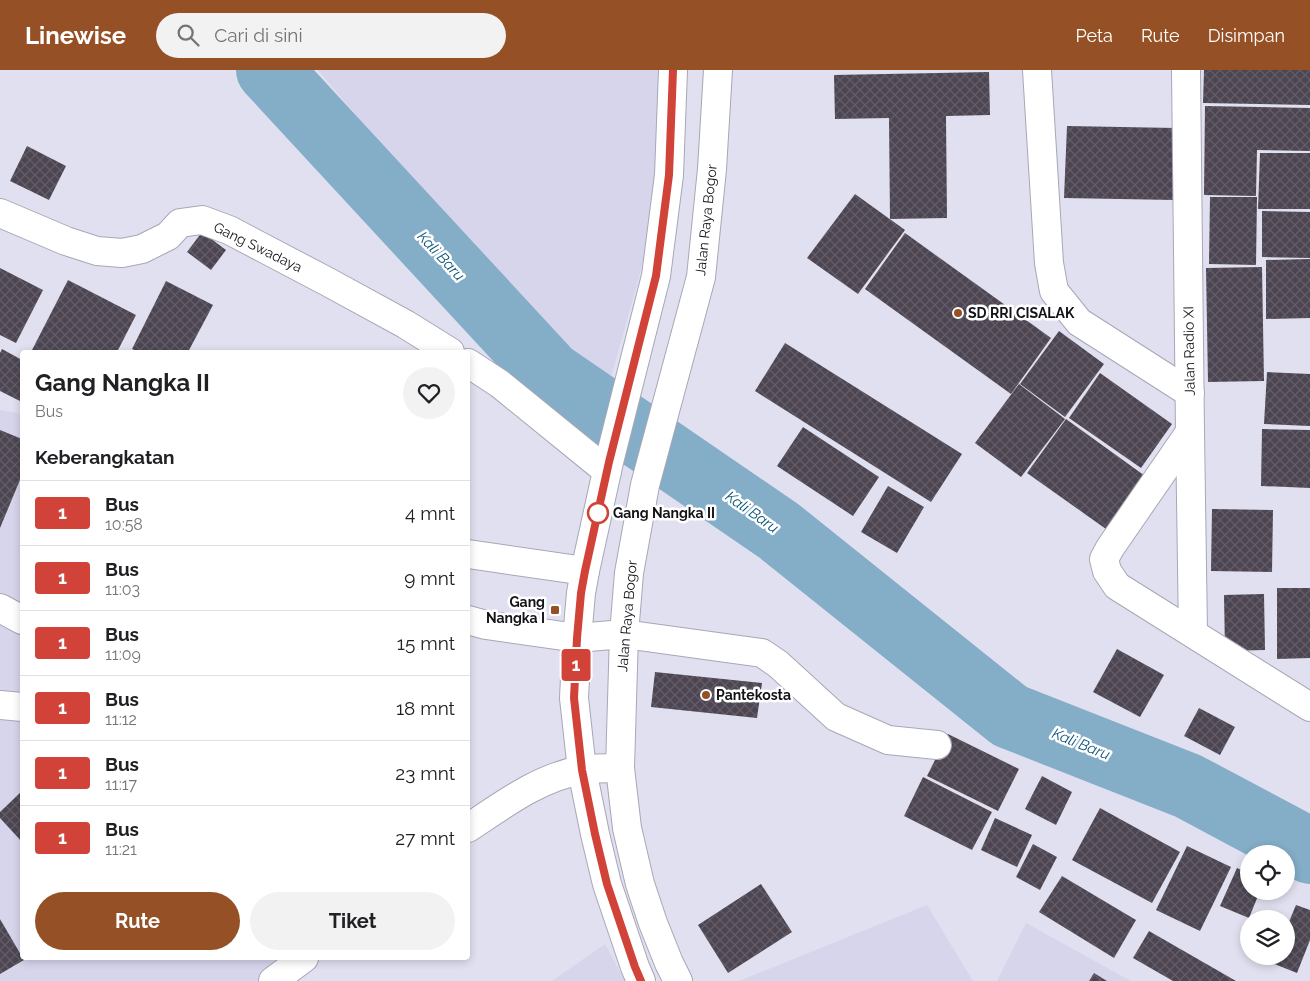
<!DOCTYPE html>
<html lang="id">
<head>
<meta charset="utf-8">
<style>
  body { margin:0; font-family:Raleway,sans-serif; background:#f2f2f2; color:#202124; height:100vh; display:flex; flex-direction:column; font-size:19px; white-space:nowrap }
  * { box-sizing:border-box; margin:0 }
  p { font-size:16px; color:#757577 }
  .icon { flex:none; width:28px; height:28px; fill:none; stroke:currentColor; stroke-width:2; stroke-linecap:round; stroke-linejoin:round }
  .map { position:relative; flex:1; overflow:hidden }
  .drawer { position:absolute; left:20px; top:280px; width:450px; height:610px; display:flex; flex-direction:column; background:#fff; border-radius:5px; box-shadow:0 2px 8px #0003 }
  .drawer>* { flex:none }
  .badge { padding:0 10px; border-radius:4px; font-size:18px; line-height:32px }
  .buttons { position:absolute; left:1240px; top:775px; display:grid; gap:10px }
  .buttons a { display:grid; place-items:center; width:55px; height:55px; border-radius:50%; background:#fff; box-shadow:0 2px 8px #0003; font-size:25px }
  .map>.badge { position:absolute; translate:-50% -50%; box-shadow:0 0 0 2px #fff }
  h2 { padding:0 15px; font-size:19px; line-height:45px }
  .round { display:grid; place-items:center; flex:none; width:52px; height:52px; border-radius:26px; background:#f2f2f2 }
  .overview { display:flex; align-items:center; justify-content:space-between; height:85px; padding:0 15px }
  h1 { font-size:24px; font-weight:700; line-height:38px }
  .action { display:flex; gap:10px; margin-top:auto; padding:10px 15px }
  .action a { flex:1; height:58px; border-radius:30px; background:#955025; color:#fff; font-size:20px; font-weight:700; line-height:58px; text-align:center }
  .action a+a { background:#f2f2f2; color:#202124 }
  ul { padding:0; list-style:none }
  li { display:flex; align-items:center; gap:15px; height:65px; padding:0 15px; border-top:1px solid #e0e0e0 }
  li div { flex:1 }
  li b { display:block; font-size:19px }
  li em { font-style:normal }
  li .badge { min-width:55px; font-weight:700; text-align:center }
  header { display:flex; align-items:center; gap:30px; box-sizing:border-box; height:70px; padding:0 25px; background:#955025; color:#fff }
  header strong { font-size:24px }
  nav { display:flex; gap:28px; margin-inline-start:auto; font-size:18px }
  .search { width:350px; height:45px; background:#f2f2f2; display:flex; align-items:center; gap:12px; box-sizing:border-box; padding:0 18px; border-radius:28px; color:#757577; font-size:19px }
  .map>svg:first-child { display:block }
</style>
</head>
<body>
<header>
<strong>Linewise</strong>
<div class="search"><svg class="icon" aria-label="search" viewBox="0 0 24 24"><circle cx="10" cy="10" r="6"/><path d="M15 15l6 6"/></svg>Cari di sini</div>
<nav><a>Peta</a><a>Rute</a><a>Disimpan</a></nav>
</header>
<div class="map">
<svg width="1310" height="911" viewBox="0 0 1310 911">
  <defs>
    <pattern id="building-cross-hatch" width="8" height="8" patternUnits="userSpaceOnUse" patternTransform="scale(1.25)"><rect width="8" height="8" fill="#4d4652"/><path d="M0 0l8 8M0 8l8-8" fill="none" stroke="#625d67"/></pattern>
  </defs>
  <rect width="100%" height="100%" fill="#e0e0f0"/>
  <!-- built -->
  <g fill="#d6d5ec">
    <path d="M 318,0 L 665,0 L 671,93 L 608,318 L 536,262 Z"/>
    <path d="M 0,340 L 22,344 L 22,888 L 279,888 L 297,911 L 0,911 Z"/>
    <path d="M 927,835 L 973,911 L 739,911 Z"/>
    <path d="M 1026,853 L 1131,911 L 997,911 Z"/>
    <path d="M 605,874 L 625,911 L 552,911 Z"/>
  </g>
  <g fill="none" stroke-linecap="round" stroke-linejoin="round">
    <!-- river -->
    <path stroke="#84adc7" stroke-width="66" d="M 269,0 L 550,304 L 779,461 L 1010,646 L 1188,716 L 1310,781"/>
  </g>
  <!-- building -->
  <g fill="url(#building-cross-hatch)">
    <path d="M 1204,0 L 1310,0 L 1310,35 L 1203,33 Z"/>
    <path d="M 989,2 L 990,45 L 946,46 L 947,148 L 890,149 L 889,48 L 835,49 L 834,5 Z"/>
    <path d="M 1205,36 L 1310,38 L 1310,81 L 1257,80 L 1256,126 L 1204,125 Z"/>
    <path d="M 1067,56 L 1176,58 L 1174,130 L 1064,128 Z"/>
    <path d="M 27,76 L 66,96 L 49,130 L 10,111 Z"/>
    <path d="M 1260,83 L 1310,83 L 1310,139 L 1258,139 Z"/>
    <path d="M 855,124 L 905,160 L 858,224 L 807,188 Z"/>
    <path d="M 1210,127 L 1257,127 L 1256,195 L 1209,194 Z"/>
    <path d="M 1262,141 L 1310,142 L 1310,188 L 1262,187 Z"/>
    <path d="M 202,162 L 226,180 L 211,200 L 187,182 Z"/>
    <path d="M 905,163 L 1051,268 L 1011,324 L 865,219 Z"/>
    <path d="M 1310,189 L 1310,248 L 1266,249 L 1266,190 Z"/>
    <path d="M 1262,197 L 1264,311 L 1208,312 L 1206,198 Z"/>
    <path d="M 0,198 L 43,220 L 16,273 L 0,265 Z"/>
    <path d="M 68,210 L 136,245 L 117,282 L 31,282 Z"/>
    <path d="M 166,211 L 213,235 L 188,282 L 139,282 L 132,279 Z"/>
    <path d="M 1059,261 L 1104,294 L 1065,347 L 1020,314 Z"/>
    <path d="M 785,273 L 962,384 L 931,432 L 755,321 Z"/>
    <path d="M 2,279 L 22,290 L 22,332 L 0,321 L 0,283 Z"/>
    <path d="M 1267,302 L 1310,304 L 1310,356 L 1264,354 Z"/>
    <path d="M 1100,303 L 1172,354 L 1141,398 L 1069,348 Z"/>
    <path d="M 1019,314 L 1065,349 L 1021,407 L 975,373 Z"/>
    <path d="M 1066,349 L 1152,411 L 1113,464 L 1027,403 Z"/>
    <path d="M 803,357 L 879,407 L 853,446 L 777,396 Z"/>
    <path d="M 1262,359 L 1310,360 L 1310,418 L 1261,416 Z"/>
    <path d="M 0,360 L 22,369 L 22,405 L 0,458 Z"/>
    <path d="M 888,416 L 924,437 L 897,483 L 861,462 Z"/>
    <path d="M 1212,439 L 1273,440 L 1272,502 L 1211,501 Z"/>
    <path d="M 1277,518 L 1310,518 L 1310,588 L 1277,589 Z"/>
    <path d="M 1264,524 L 1265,580 L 1225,581 L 1224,525 Z"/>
    <path d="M 1117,579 L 1164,605 L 1140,647 L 1093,622 Z"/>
    <path d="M 655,602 L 762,613 L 757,648 L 651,637 Z"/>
    <path d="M 1199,638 L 1235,657 L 1220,685 L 1184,666 Z"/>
    <path d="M 948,664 L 1019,699 L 998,741 L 927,706 Z"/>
    <path d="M 1042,706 L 1072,722 L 1056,755 L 1025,739 Z"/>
    <path d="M 923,707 L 992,742 L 972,780 L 904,746 Z"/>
    <path d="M 22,721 L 22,772 L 0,748 L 0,742 Z"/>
    <path d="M 1100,738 L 1180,782 L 1152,833 L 1072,790 Z"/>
    <path d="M 995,748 L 1032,765 L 1017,797 L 981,780 Z"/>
    <path d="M 1033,774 L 1057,787 L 1040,820 L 1016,807 Z"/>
    <path d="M 1187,776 L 1231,797 L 1200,861 L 1156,840 Z"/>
    <path d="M 1237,798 L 1249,803 L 1249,821 L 1260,821 L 1249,848 L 1220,836 Z"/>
    <path d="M 1062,806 L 1136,850 L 1114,888 L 1039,842 Z"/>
    <path d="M 761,814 L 792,862 L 728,903 L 698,855 Z"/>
    <path d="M 1296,835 L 1310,840 L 1310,870 L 1297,903 L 1272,893 L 1275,886 L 1286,886 L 1286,859 Z"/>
    <path d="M 0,849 L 24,890 L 0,904 Z"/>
    <path d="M 1149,861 L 1236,911 L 1173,911 L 1133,888 Z"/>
    <path d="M 1094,903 L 1107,911 L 1089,911 Z"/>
  </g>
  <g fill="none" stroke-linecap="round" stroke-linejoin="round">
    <!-- minor casing -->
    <g stroke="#a7a7b6" stroke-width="30">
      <g id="minor">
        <path d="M 1037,0 L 1049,193 L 1054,221 L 1079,252 L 1190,323"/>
        <path d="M 1186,0 L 1190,362 L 1193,563"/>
        <path d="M 0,143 L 66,171 L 97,181 L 122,183 L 142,179 L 168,166 L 180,153 L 202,150 L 229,160 L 328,212 L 405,254 L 450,282"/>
        <path d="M 468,293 L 500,314 L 607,401"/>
        <path d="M 1190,362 L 1110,478 L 1104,489 L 1107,501 L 1117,516 L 1310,637"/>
        <path d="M 468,484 L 585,501"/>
        <path d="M 0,538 L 22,550"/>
        <path d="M 468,550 L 486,555 L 577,568 L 624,564 L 762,583 L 778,594 L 836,647 L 888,670 L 937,675"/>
        <path d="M 0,635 L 22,637"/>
        <path d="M 468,758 C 503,735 538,708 581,700 C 594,698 607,698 620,698"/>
        <path d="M 273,911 L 304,888"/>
      </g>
    </g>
    <!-- highway casing -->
    <g stroke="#a7a7b6" stroke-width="30">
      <g id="highway">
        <path d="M 641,911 L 635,897 L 607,814 L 595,764 L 582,700 L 574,628 L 577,568 L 581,523 L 585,501 L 609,392 L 656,206 L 669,105 L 673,0"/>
        <path d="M 678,911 L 669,893 L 653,853 L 640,814 L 627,758 L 620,698 L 624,564 L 629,503 L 645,415 L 701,207 L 712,99 L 718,0"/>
      </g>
    </g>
    <!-- minor -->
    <use href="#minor" stroke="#fff" stroke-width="28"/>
    <!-- highway -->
    <use href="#highway" stroke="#fff" stroke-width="28"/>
  </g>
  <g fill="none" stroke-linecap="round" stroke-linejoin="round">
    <!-- line casing -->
    <g stroke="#fff" stroke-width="11">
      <path id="line" d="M 641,911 L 635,897 L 607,814 L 595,764 L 582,700 L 574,628 L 577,568 L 581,523 L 585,501 L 609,392 L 656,206 L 669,105 L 673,0"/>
    </g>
    <!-- line -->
    <use href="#line" stroke="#d14338" stroke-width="8"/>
  </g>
  <!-- markers -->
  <g fill="#955025" stroke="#fff" stroke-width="2">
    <circle cx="958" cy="243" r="5"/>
    <rect x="550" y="535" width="10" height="10" rx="2.5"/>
    <circle cx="706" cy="625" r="5"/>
  </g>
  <circle fill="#fff" stroke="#d14338" stroke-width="2.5" cx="598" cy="443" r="10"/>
  <g text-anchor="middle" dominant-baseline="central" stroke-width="5" stroke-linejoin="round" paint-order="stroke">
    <!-- street labels -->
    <g font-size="14" fill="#121217" stroke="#fff">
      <text transform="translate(706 150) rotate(-84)">Jalan Raya Bogor</text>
      <text transform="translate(258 177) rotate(26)">Gang Swadaya</text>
      <text transform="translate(1189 281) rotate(-91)">Jalan Radio XI</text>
      <text transform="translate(627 546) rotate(-85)">Jalan Raya Bogor</text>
    </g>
    <!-- poi labels -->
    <g font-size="14" font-weight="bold" fill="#121217" stroke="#fff" text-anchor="start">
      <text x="968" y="243">SD RRI CISALAK</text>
      <text x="545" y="532" text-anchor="end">Gang<tspan x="545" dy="16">Nangka I</tspan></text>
      <text x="716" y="625">Pantekosta</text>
    </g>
    <!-- stop labels -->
    <g font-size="14" font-weight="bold" fill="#121217" stroke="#fff" text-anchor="start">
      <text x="613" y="443">Gang Nangka II</text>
    </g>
    <!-- water labels -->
    <g font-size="15" font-style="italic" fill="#0b5579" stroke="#fff">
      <text transform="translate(441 186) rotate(47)">Kali Baru</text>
      <text transform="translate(752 442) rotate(35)">Kali Baru</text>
      <text transform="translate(1081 674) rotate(22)">Kali Baru</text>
    </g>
  </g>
</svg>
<div class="buttons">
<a><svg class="icon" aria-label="locate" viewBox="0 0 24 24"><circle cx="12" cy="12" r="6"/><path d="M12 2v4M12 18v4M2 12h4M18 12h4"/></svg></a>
<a><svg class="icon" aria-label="layers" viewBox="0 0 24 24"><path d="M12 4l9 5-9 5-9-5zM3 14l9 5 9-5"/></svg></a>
</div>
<b class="badge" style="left:576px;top:595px;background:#d14338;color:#fff">1</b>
<section class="drawer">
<div class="overview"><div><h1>Gang Nangka II</h1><p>Bus</p></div><a class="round"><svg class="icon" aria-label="heart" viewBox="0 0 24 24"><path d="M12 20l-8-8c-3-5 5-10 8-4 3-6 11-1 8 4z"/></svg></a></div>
<h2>Keberangkatan</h2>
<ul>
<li><span class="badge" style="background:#d14338;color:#fff">1</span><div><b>Bus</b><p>10:58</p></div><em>4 mnt</em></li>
<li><span class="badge" style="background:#d14338;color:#fff">1</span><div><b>Bus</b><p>11:03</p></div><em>9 mnt</em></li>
<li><span class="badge" style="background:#d14338;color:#fff">1</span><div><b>Bus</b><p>11:09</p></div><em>15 mnt</em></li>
<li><span class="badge" style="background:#d14338;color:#fff">1</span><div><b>Bus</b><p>11:12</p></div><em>18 mnt</em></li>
<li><span class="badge" style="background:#d14338;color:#fff">1</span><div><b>Bus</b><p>11:17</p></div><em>23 mnt</em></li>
<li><span class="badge" style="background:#d14338;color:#fff">1</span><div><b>Bus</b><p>11:21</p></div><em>27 mnt</em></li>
</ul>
<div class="action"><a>Rute</a><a>Tiket</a></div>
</section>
</div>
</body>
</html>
